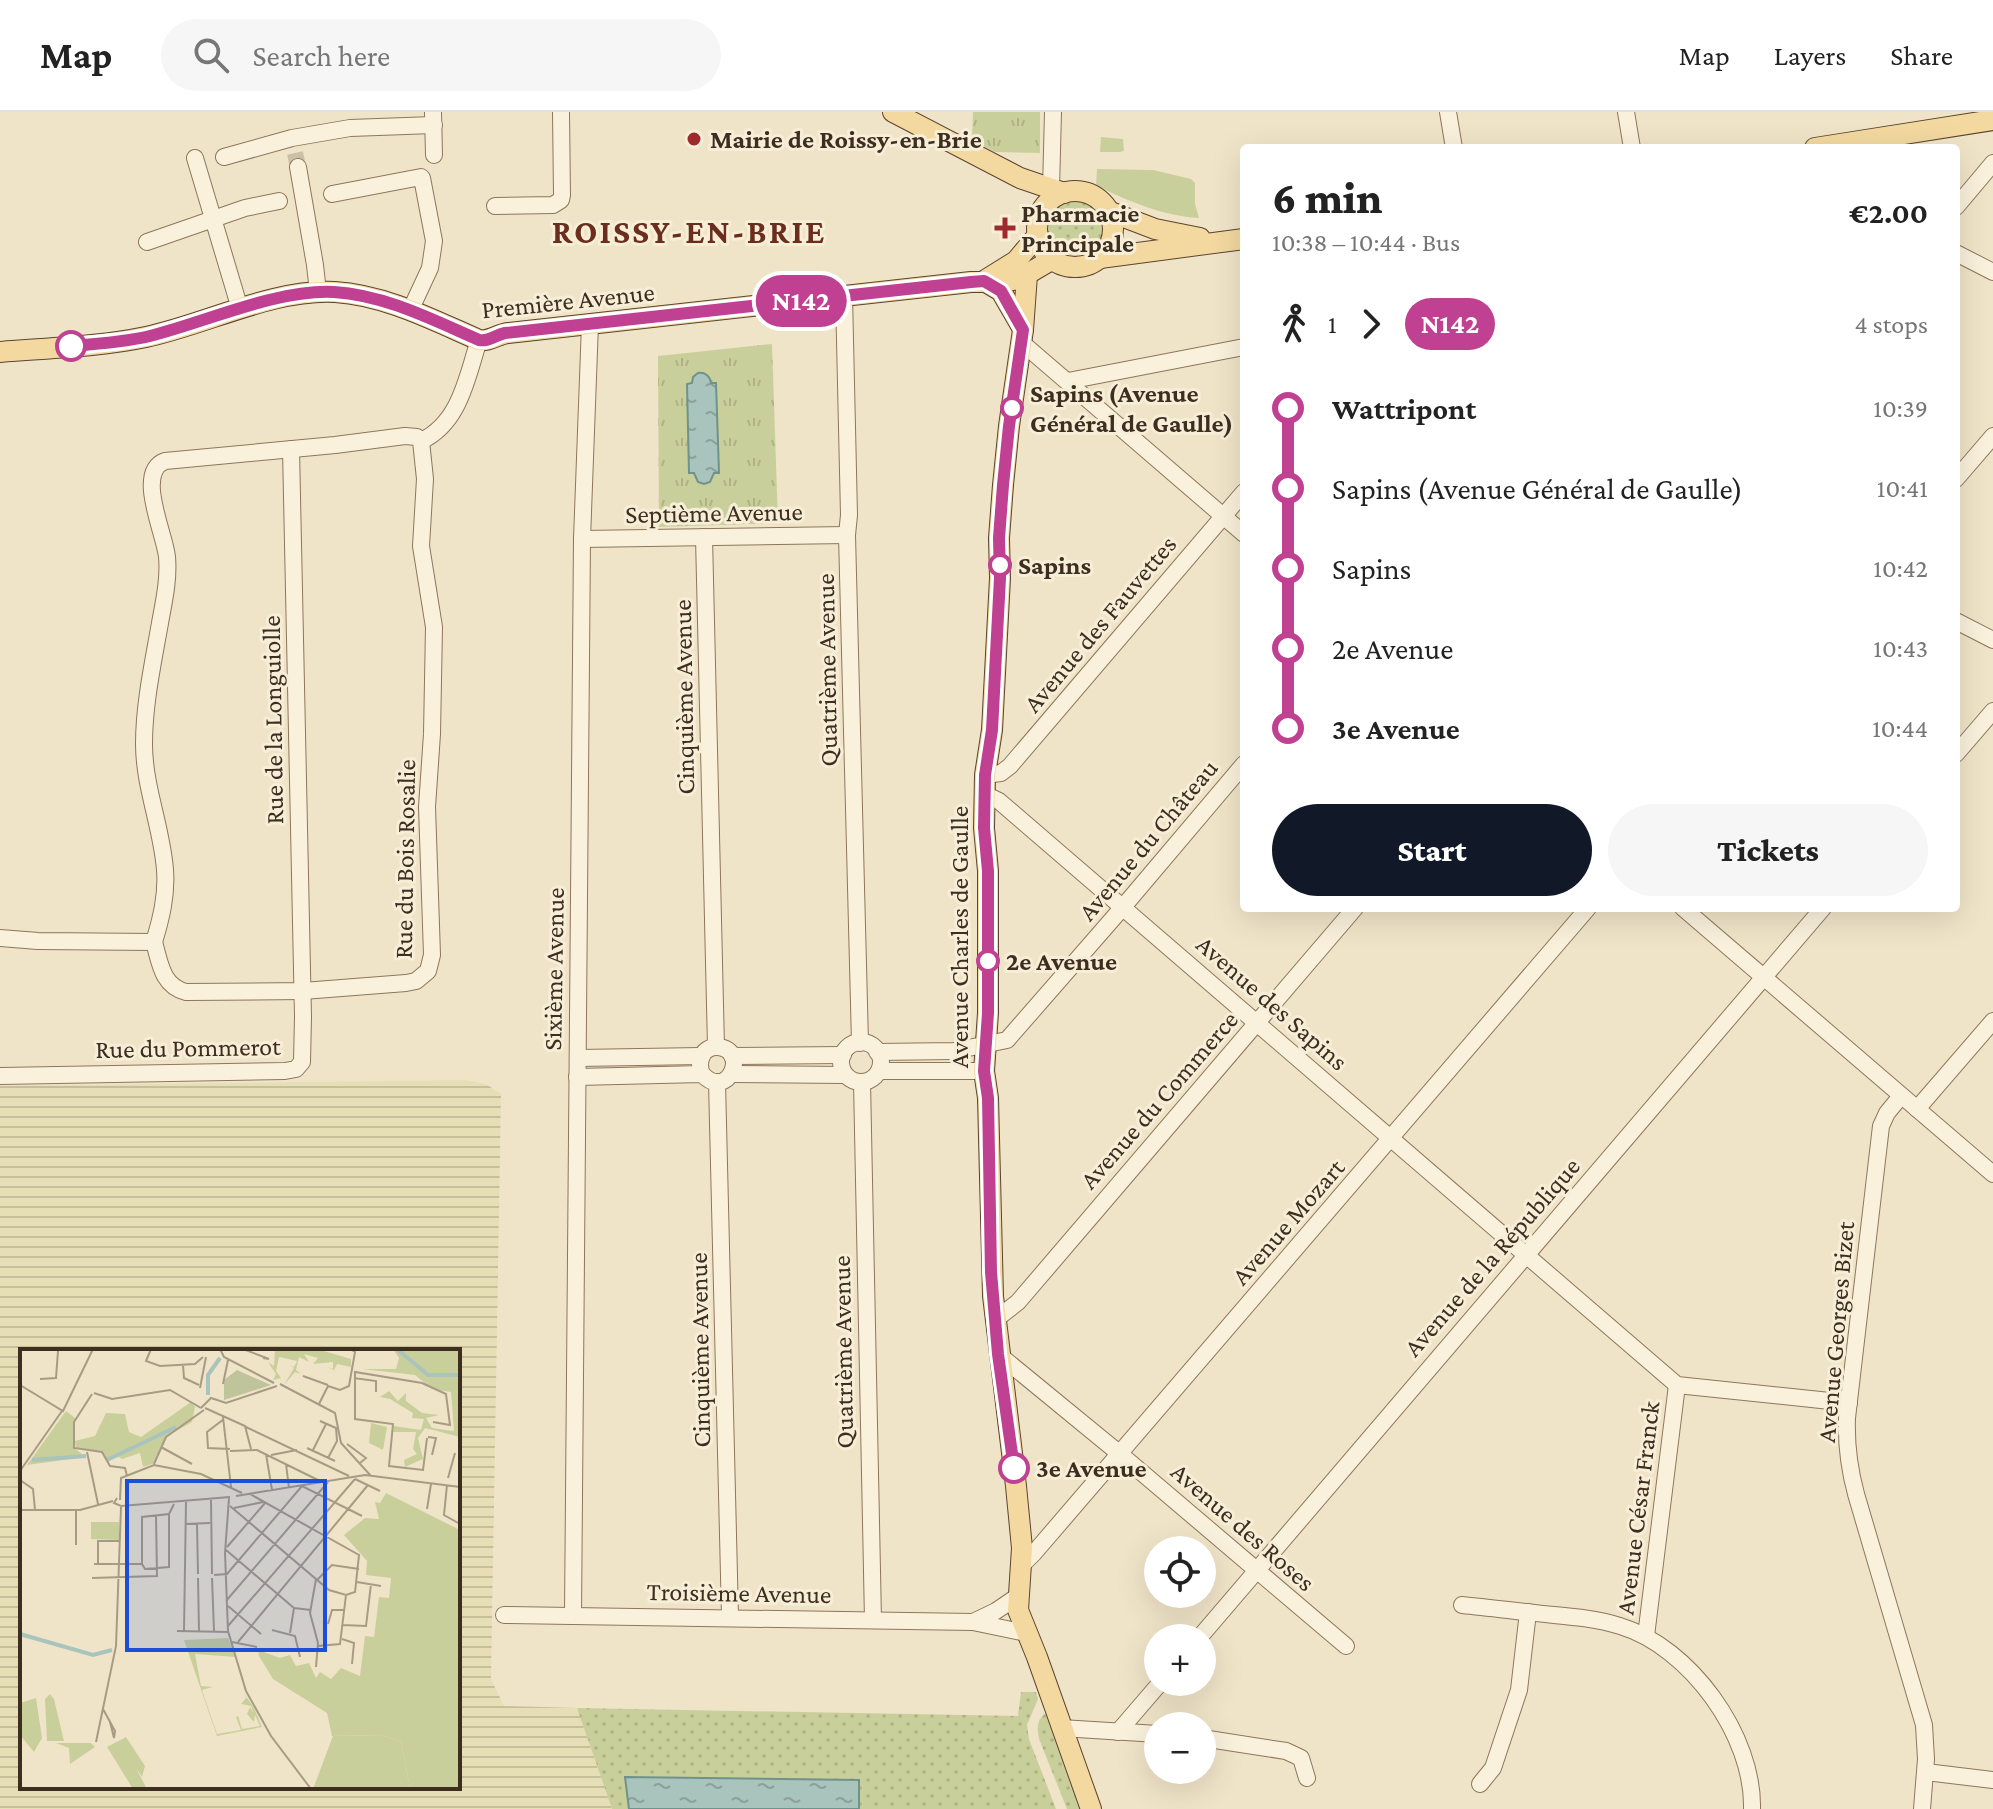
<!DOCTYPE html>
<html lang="en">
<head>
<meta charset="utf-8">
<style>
  body { margin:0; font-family:"Crimson Pro",serif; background:#f6f6f6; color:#222; height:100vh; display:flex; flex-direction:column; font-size:30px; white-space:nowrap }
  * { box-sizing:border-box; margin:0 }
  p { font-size:26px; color:#767676 }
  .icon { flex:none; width:44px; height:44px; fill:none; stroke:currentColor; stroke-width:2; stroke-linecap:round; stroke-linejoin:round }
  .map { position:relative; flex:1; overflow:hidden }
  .details { position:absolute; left:1240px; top:32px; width:720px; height:768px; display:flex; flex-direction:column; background:#fff; border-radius:8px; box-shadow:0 8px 32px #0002 }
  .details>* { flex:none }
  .badge { padding:0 16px; border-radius:26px; font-size:28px; line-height:52px }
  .tools { position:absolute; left:1144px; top:1424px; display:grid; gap:16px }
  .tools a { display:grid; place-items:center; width:72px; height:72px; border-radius:50%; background:#fff; box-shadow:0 8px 32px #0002; font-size:40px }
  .map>.badge { position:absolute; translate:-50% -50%; box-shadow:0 0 0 4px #fff }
  .legs { display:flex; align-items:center; gap:12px; height:88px; padding:0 32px; font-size:26px }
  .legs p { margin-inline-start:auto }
  .headline { display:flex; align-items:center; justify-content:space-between; height:136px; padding:0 32px }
  h1 { font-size:44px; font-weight:800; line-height:60px }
  .primary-button { display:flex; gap:16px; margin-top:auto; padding:16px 32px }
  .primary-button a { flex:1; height:92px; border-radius:48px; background:#111827; color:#fff; font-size:32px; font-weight:800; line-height:92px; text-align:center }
  .primary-button a+a { background:#f6f6f6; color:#222 }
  ul { padding:0 32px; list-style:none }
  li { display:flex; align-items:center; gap:28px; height:80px; font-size:30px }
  li i { display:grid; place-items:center; width:12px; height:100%; margin:0 10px; background:currentColor }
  li i::after { content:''; width:20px; height:20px; margin:-10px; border:6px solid; border-radius:50%; background:#fff }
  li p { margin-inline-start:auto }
  li:first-child i { background:linear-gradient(#0000 50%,currentColor 0) }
  li:last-child i { background:linear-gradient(currentColor 50%,#0000 0) }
  header { display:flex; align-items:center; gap:48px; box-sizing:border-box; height:112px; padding:0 40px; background:#fff; border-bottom:2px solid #e0e0e0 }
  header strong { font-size:38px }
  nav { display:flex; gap:44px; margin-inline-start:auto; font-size:28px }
  .search { width:560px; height:72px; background:#f6f6f6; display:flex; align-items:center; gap:20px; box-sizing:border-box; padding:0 28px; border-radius:44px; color:#767676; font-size:30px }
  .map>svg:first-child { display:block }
</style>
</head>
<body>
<header>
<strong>Map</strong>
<div class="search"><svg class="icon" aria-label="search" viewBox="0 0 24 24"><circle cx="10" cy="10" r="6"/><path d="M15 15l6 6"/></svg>Search here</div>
<nav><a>Map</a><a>Layers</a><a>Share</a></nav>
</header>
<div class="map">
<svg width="1993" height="1697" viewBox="0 0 1993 1697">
  <defs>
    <pattern id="farmland-rules" width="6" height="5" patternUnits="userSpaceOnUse" patternTransform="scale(2)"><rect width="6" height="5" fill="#e6deb5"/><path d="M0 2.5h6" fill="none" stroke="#c6bf9b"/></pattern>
    <pattern id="grass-dots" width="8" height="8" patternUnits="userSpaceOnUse" patternTransform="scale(2)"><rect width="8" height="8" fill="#c9cf9b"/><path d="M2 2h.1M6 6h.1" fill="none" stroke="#aeb285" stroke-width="1.8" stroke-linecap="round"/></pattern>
    <pattern id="park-tufts" width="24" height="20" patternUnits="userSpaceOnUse" patternTransform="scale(2)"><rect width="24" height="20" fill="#c9cf9b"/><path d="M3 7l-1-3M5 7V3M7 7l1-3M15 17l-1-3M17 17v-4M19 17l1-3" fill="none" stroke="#aeb285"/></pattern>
    <pattern id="water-ripples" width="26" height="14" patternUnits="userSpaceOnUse" patternTransform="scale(2)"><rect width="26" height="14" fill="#a9c4bc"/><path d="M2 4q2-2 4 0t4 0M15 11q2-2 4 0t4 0" fill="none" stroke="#8ba098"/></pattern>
  </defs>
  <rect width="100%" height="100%" fill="#f0e4c8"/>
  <!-- farmland -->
  <path fill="url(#farmland-rules)" fill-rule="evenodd" d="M 465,968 L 486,972 L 501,982 L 491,1567 L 504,1594 L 577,1596 L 612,1697 L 0,1697 L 0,974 ZM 22,1239 L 458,1239 L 458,1675 L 22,1675 Z"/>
  <!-- grass -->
  <g fill="url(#grass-dots)">
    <circle cx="1075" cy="118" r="30"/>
    <path d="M 1021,1580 L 1036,1580 L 1038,1587 L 1027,1613 L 1029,1627 L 1056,1697 L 612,1697 L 577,1596 L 1018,1604 Z"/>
    <path d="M 1047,1601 L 1084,1697 L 1067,1697 L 1039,1627 C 1037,1617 1036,1606 1047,1601 Z"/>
  </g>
  <!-- park -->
  <g fill="url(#park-tufts)">
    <path d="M 973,0 L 1040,0 L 1040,41 L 995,40 L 972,28 Z"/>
    <path d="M 1101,25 L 1123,27 L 1124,39 L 1120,40 L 1100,40 Z"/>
    <path d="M 772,232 L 778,411 L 659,415 L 658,244 Z"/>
  </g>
  <!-- garden -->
  <path fill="#c9cf9b" d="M 1097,57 L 1153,58 L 1191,67 L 1195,71 L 1195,92 L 1199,106 C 1163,104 1129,89 1096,74 Z"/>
  <!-- water -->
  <g fill="url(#water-ripples)" stroke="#6f938a" stroke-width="2">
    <path d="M 698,261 C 705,260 710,264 711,271 L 716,271 L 719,361 L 714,361 L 710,370 L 704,372 L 698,370 L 694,361 L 689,361 L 687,272 L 692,271 L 693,265 Z"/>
    <path d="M 625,1665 L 859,1668 L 859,1697 L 629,1697 Z"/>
  </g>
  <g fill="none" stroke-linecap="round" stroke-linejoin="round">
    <!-- minor-tunnel -->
    <path stroke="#ccc0a6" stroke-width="16" stroke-dasharray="16 8" stroke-linecap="butt" d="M 295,41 L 298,55"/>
    <!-- minor casing -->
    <g stroke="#8d765c" stroke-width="18">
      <g id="minor">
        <path d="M 433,0 L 434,43"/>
        <path d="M 1448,0 L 1454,36"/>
        <path d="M 1626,0 L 1632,36"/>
        <path d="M 224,45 L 292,26 L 350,16 L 434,13"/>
        <path d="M 195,46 L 240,197"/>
        <path d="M 298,55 L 315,153 L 318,180"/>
        <path d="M 1051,77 L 1053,0"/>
        <path d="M 332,82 L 421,65 L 422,66 L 434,129 L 430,156 L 410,199"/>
        <path d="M 495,94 L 553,93 L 561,88 L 562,83 L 561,0"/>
        <path d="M 1956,95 L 1993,51"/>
        <path d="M 147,130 L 245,96 L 279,89"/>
        <path d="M 1956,141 L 1993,160"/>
        <path d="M 844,184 L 849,403 L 847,423 L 860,931"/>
        <path d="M 1021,230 L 1244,422"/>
        <path d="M 1068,269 L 1244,235"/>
        <path d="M 1956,367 L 1993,324"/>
        <path d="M 704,425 L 716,935"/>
        <path d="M 582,427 L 847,423"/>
        <path d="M 1956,509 L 1993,528"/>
        <path d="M 1956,642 L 1993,599"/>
        <path d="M 985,663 L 1001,661 L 1010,654 L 1244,380"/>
        <path d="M 984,682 L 999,689 L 1677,1273 L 1849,1291"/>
        <path d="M 1683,796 L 1993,1062"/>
        <path d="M 0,826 L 38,829 L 154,830 C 161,807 167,783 165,758 C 162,716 144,675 144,632 C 144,592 153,551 160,511 C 164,489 169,467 167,445 C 165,422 135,360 165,349 L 335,333 L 405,324 L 417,325 L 421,329 C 460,311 467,265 479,228"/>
        <path d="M 154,830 C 160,851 162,874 186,880 L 303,879 L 406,871 L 416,869 L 428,859 L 432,843 L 427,695 L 432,622 L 434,515 L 421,434 L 425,367 L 421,329"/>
        <circle cx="861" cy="950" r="20"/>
        <path d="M 877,940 L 954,939 L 1007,928 L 1123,795 L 1244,652"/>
        <path d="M 732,944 L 843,943"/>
        <path d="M 578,946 L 701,944"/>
        <path d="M 879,959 L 984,959"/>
        <path d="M 732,962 L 845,963"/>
        <path d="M 0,964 L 285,959 L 296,957 L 302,950 L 303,905 L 291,337"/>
        <path d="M 577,965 L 702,962 C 728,990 750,938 718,935 C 702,934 697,950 702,962"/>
        <path d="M 717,970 L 730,1505"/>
        <path d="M 862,970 L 873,1508"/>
        <path d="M 1901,984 L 1887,1001 L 1881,1014 L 1847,1306 C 1846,1332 1849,1356 1856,1382 L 1924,1613 L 1926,1647 L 1922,1697"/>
        <path d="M 1917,997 L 1993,909"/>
        <path d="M 995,1208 L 1018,1190 L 1355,796"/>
        <path d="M 998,1242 L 1120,1342 L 1346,1534"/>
        <path d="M 1022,1453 L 1034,1441 L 1588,796"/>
        <path d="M 1462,1493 C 1493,1496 1523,1500 1554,1503 C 1576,1505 1598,1507 1620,1514 C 1690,1535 1754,1624 1752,1697"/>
        <path d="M 504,1503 L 973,1510 L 1026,1521"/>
        <path d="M 573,1503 L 582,427 L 590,212"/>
        <path d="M 973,1510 L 996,1499 L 1018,1484"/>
        <path d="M 1646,1524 L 1677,1273"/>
        <path d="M 1199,1526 L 1823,796"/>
        <path d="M 1061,1616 L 1158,1622"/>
        <path d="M 1118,1620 L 1161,1570"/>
        <path d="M 1202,1626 L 1286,1639 L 1301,1646 L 1307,1666"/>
        <path d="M 1926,1660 L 1993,1668"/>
        <path d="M 1480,1672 L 1493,1656 L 1519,1578 L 1528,1500"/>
      </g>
    </g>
    <!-- major casing -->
    <g stroke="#5b4430" stroke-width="22">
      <g id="major">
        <path d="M 893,0 L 1020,66 L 1064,81"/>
        <path d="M 1815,36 L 1993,8"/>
        <circle cx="1075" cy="117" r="38"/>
        <path d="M 1108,99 L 1155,117 L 1200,126"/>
        <path d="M 1100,146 L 1244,127"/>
        <path d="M 1027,163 L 1023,218 L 1009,314 L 1003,373 L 999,426 L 1000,466 L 992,618 L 985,663 L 984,716 L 988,759 L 988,901 L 984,959 L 988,986 L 993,1184 L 1016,1374 L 1022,1436 L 1018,1498 L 1037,1545 L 1091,1697"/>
        <path d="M 987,167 L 1016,149 L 1038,123"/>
        <path d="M 984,169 L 1001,179 L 1023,217"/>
        <path d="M 0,240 C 48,236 98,235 146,225 C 207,212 272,177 335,180 C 385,183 433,208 479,228 C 489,230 498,222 508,221 L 971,170 L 999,170 L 1019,167 L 1053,147"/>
      </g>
    </g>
    <!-- minor -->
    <use href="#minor" stroke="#faf1dc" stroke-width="16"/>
    <!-- major -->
    <use href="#major" stroke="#f3d9a0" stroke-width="20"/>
  </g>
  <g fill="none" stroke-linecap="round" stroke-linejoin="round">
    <!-- line-1 casing -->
    <g stroke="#fff" stroke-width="18">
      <path id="line-1" d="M 71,234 C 97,232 125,230 150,224 C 206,210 277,177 334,180 C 385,183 433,208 479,228 C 489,230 495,223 505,221 L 971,170 L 984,169 L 1001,179 L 1023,218 L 1009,314 L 1003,373 L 999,426 L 1000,466 L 992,618 L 985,663 L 984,716 L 988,759 L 988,901 L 984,959 L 988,986 L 991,1160 L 998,1242 L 1014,1356"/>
    </g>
    <!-- line-1 -->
    <use href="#line-1" stroke="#c04191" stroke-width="12"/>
  </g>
  <!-- markers -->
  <g fill="#9e2a2b" stroke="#f7eed8" stroke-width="3">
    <circle cx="694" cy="27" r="8"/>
    <path d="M1001 104h8v8h8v8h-8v8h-8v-8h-8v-8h8z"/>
  </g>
  <g fill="#fff" stroke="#c04191" stroke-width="4">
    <circle cx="71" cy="234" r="14"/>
    <circle cx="1012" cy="296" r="10"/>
    <circle cx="1000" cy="453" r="10"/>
    <circle cx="988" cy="849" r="10"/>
    <circle cx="1014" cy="1356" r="14"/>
  </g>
  <g text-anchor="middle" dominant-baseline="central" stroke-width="6" stroke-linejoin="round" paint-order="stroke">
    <!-- poi labels -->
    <g font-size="26" font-weight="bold" fill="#3d2e20" stroke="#f7eed8" text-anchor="start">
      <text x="710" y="27">Mairie de Roissy-en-Brie</text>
      <text x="1021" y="101">Pharmacie<tspan x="1021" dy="30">Principale</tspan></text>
    </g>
    <!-- street labels -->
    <g font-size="26" fill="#3d2e20" stroke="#f7eed8">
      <text transform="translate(568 189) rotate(-6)">Première Avenue</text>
      <text transform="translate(714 401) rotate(-1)">Septième Avenue</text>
      <text transform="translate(1100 512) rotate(-50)">Avenue des Fauvettes</text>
      <text transform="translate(827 558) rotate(-91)">Quatrième Avenue</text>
      <text transform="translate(684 585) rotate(-91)">Cinquième Avenue</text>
      <text transform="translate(273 608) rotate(-91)">Rue de la Longuiolle</text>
      <text transform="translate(1148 728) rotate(-50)">Avenue du Château</text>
      <text transform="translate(405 747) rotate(-89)">Rue du Bois Rosalie</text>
      <text transform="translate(959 825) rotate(-90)">Avenue Charles de Gaulle</text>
      <text transform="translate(554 857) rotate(-89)">Sixième Avenue</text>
      <text transform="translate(1272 891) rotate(41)">Avenue des Sapins</text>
      <text transform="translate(188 936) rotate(-1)">Rue du Pommerot</text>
      <text transform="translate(1159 988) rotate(-49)">Avenue du Commerce</text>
      <text transform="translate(1288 1110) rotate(-49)">Avenue Mozart</text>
      <text transform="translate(1492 1145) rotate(-49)">Avenue de la République</text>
      <text transform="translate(1836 1220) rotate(-85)">Avenue Georges Bizet</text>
      <text transform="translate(700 1238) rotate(-91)">Cinquième Avenue</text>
      <text transform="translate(843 1240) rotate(-91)">Quatrième Avenue</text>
      <text transform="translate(1638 1396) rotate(-83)">Avenue César Franck</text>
      <text transform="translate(1243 1415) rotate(41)">Avenue des Roses</text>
      <text transform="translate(739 1481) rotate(1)">Troisième Avenue</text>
    </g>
    <!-- stop labels -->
    <g font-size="26" font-weight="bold" fill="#3d2e20" stroke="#f7eed8" text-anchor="start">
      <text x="1030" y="281">Sapins (Avenue<tspan x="1030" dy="30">Général de Gaulle)</tspan></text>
      <text x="1018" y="453">Sapins</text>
      <text x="1006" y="849">2e Avenue</text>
      <text x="1036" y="1356">3e Avenue</text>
    </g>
    <!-- district labels -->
    <g font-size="34" font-weight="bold" letter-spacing="2" fill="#6b2e1e" stroke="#f7eed8">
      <text x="689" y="119">ROISSY-EN-BRIE</text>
    </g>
  </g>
  <!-- overview -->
  <g transform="translate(20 1237)">
    <rect width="440" height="440" fill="#f0e4c8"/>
    <path d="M 46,62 L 55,69 L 54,99 L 66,108 L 7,116 ZM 71,173 L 99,173 L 99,191 L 71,190 ZM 208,289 L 216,308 L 175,305 L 181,337 L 193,338 L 182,341 L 197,385 L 221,381 L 216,368 L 218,367 L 222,380 L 240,377 L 235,366 L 234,373 L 227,365 L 230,358 L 234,365 L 231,357 L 221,355 L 227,348 L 223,343 L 234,359 L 242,378 L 197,387 L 164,291 ZM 360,386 L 381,392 L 390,440 L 293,440 L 313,387 ZM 106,388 L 125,417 L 122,428 L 116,419 L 127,440 L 113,440 L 87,398 ZM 36,394 L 71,394 L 75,398 L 50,415 L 49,399 Z" fill="#c9cf9b"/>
    <path d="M 373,0 L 440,0 L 440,83 L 434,82 L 431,43 L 412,40 L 395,26 L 342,20 L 376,20 L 379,9 ZM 351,74 L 367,78 L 363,101 L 349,94 ZM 366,144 L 440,181 L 440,440 L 390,440 L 381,392 L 360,386 L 312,387 L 307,364 L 253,330 L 239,307 L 238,301 L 260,309 L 270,306 L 276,317 L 289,314 L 296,329 L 300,323 L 311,330 L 321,319 L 340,327 L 345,287 L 354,288 L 359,248 L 369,249 L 371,229 L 346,226 L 347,212 L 324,186 L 345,169 L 359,170 L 355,153 L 360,154 ZM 30,345 L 34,350 L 44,392 L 27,392 L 25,350 ZM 16,349 L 22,389 L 14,403 L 0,386 L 0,354 Z" fill="#c9cf9b"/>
    <path d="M 217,21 L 251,36 L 204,51 L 204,31 Z" fill="#bfc49a"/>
    <path d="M 255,0 L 297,0 L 331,10 L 331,18 L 317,15 L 314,21 L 320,24 L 307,18 L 313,20 L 313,13 L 293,15 L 298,9 L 284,5 L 289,13 L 279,8 L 276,21 L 281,25 L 275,23 L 264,36 L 274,19 L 269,16 L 274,18 L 277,12 L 259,8 L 256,22 L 261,29 L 253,31 L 256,25 L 248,13 L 254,17 ZM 369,42 L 378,52 L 386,44 L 386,52 L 402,64 L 419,66 L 406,69 L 412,79 L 440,83 L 440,88 L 405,79 L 398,89 L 403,110 L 385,118 L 384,111 L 397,105 L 393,100 L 396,83 L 373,83 L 374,77 L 401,81 L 404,70 L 392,69 L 393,64 L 370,50 L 346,45 L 360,48 ZM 171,53 L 175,58 L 172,73 L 146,88 L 135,114 L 123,118 L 120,104 L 102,110 L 96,106 L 87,112 L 82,102 L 56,99 L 55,92 L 75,87 L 86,64 L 105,65 L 109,83 L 121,88 Z" fill="#c9cf9b"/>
    <path fill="none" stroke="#a9c4bc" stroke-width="4" d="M 377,0 L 408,26 L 440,26M 188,46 L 188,26 L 200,9M 12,111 L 66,107M 87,111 L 156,78M 0,285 L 73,306 L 92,301"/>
    <path fill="none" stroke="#a89b85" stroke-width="2" d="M 131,0 L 126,12 L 140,17 L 175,15 L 183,8M 142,0 L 169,0M 200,0 L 204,8 L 254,34M 223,0 L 249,10 L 243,9M 163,16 L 164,29 L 179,36M 283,27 L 308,36M 334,29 L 356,32 L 356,43M 20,30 L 36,29 L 38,2M 203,35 L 208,11M 260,35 L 315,64 L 321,94 L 351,127M 0,36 L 43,62 L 73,0M 180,39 L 186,8M 74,44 L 92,50 L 150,41 L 181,59M 72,45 L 54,73 L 54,99 L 82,103 L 90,117 L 105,119 L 107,127M 299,55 L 308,37 L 320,41 L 329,37 L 335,3 L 330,0M 181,59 L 191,49 L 206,54 L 257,37M 185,59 L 225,77 L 231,100M 203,68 L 211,138M 204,70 L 187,83 L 188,99 L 210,100M 300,72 L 316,79 L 317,92 L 308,109M 226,78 L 329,127M 408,88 L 416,89 L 412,106M 407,89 L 403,121 L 369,117 L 373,75 L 335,70 L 335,23 L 402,34 L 426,45 L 430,76 L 413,73M 327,95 L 346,109 L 340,114M 141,98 L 172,115M 287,99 L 315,112M 293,101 L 306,75M 210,102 L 237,101 L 300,132M 67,103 L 78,155M 246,105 L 252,141M 251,106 L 277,101M 134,115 L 146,88 L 184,61M 266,115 L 269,139M 0,122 L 42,62M 428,129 L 435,104M 335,130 L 360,142M 0,131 L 13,140 L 15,161M 427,136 L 424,166 L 440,175M 216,147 L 345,126 L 440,138M 97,149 L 94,154 L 101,157 L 210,148M 209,149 L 205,204 L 208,282 L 226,342 L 251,387 L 291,440M 100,151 L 101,129 L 134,116 L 181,125 L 222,144M 191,151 L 192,225M 210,157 L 309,241 L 326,246 L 335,243 L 339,206 L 230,145M 214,159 L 243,153M 407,160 L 411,135M 0,161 L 60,161 L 93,152M 165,175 L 190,174M 177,175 L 178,225M 56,196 L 56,161M 207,198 L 245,154M 206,201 L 274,259 L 291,261M 74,215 L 122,215 L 122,168 L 149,165 L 154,155M 78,215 L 78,192 L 100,192M 122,215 L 125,220 L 149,218 L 149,165M 194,226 L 207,225 L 282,137 L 342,167M 72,229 L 137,227 L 136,167M 178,229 L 179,282M 192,229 L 194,282M 296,230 L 290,264 L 298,294 L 296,318M 297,231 L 312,216 L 339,220M 337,233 L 361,237M 206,252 L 308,133M 208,257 L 241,285M 308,275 L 312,261 L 325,261M 323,276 L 346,277 L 351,235M 208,277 L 335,130M 252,281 L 275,287 L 280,308M 157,282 L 209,283M 164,282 L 166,153M 270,284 L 274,259M 322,290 L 334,294 L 332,315M 212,293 L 237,298M 218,293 L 348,136M 298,297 L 320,295 L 326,246M 83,360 L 95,382 L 94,389 L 90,373M 76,393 L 96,297 L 101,158"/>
    <path fill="#1d4ed8" fill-opacity="0.15" stroke="#1d4ed8" stroke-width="4" d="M 107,132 L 305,132 L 305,301 L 107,301 Z"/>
    <rect width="440" height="440" fill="none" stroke="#3d2e20" stroke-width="4"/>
  </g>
</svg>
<div class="tools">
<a><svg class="icon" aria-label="locate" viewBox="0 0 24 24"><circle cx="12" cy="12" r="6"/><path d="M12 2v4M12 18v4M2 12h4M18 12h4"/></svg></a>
<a>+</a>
<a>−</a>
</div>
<b class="badge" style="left:801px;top:189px;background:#c04191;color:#fff">N142</b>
<section class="details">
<div class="headline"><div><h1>6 min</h1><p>10:38 – 10:44 · Bus</p></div><b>€2.00</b></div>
<div class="legs"><svg class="icon" aria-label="walk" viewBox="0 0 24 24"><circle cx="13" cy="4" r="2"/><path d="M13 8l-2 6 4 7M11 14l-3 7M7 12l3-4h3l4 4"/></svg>1<svg class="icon" aria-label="forward" viewBox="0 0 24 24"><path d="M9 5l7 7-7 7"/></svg><b class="badge" style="background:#c04191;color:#fff">N142</b><p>4 stops</p></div>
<ul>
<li><i style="color:#c04191"></i><b>Wattripont</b><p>10:39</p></li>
<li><i style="color:#c04191"></i><span>Sapins (Avenue Général de Gaulle)</span><p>10:41</p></li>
<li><i style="color:#c04191"></i><span>Sapins</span><p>10:42</p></li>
<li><i style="color:#c04191"></i><span>2e Avenue</span><p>10:43</p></li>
<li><i style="color:#c04191"></i><b>3e Avenue</b><p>10:44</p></li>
</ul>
<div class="primary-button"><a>Start</a><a>Tickets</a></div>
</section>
</div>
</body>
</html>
